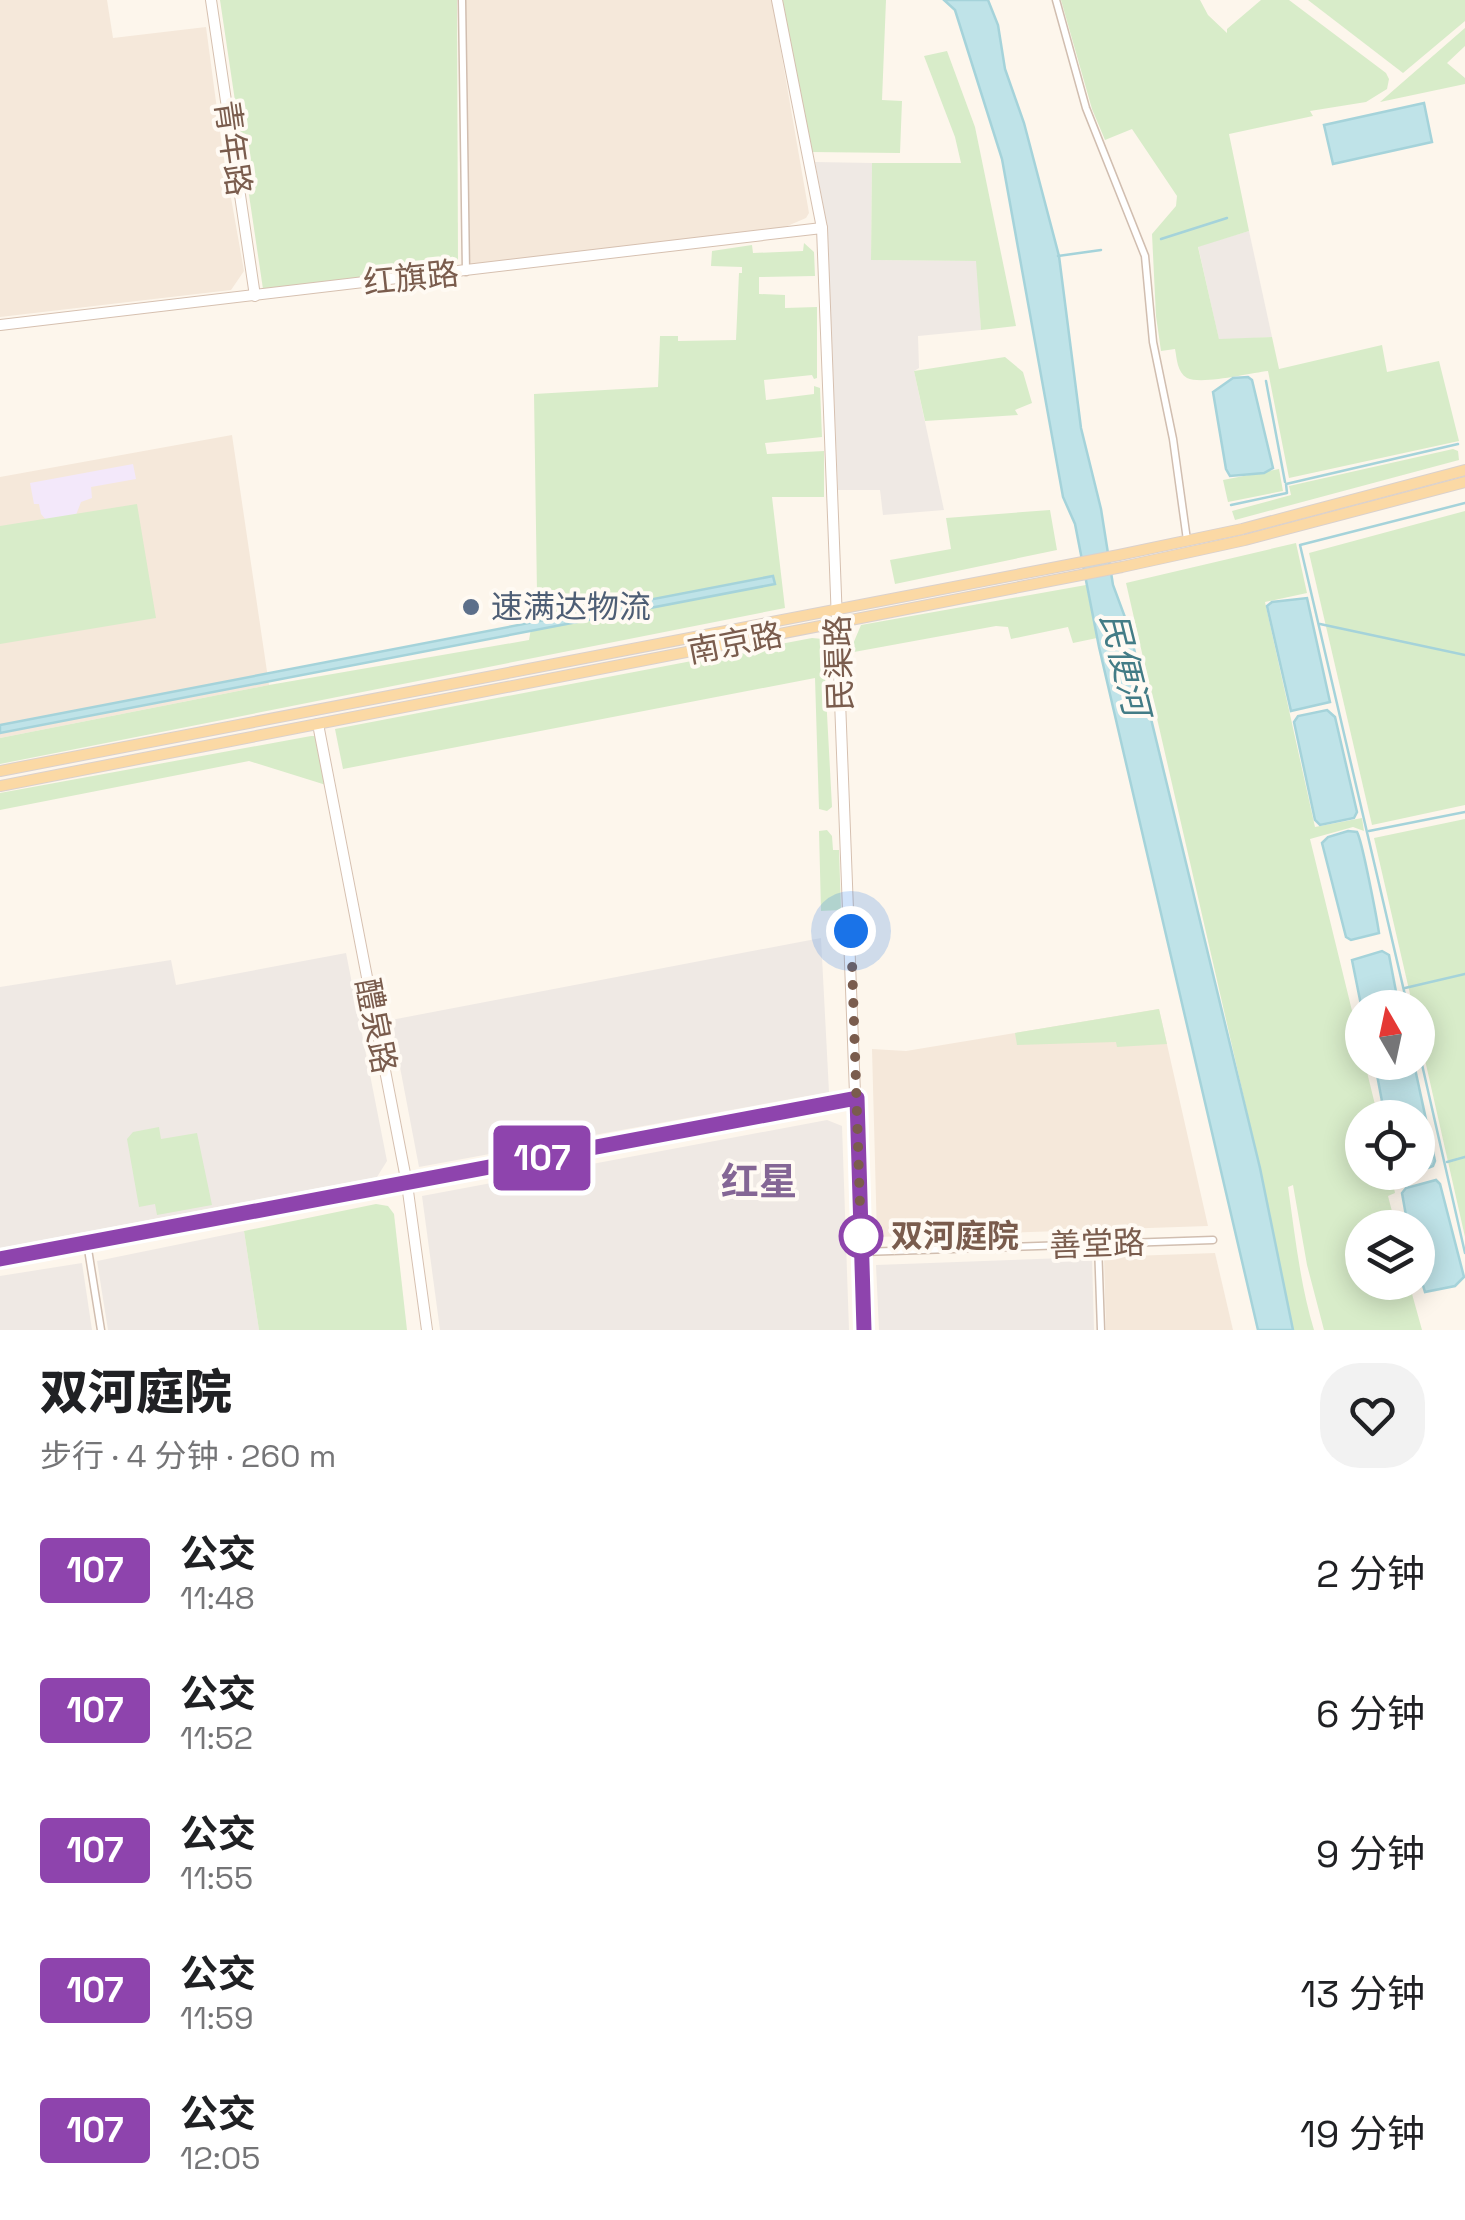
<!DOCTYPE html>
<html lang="zh">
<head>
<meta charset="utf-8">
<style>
  body { margin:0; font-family:"Space Grotesk","Noto Sans SC",sans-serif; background:#f2f2f2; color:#202124; height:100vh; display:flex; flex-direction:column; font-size:38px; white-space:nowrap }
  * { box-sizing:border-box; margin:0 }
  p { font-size:32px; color:#757577 }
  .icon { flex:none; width:55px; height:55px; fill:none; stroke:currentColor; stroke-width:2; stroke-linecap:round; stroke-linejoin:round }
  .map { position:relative; height:1330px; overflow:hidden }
  .details { display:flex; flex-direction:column; background:#fff; flex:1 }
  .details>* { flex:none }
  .badge { padding:0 20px; border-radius:8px; font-size:35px; line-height:65px }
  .needle { width:65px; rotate:351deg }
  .controls { position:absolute; left:1345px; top:990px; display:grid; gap:20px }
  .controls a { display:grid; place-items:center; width:90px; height:90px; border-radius:50%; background:#fff; box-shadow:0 5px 25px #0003; font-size:50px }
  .you { position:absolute; width:50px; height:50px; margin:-25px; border:8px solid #fff; border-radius:50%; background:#1a73e8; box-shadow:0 0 0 15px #1a73e833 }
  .map>.badge { position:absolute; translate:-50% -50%; box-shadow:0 0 0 5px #fff }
  .round { display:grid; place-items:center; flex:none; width:105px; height:105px; border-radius:40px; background:#f2f2f2 }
  .headline { display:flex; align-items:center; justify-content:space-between; height:170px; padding:0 40px }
  h1 { font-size:48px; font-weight:800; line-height:75px }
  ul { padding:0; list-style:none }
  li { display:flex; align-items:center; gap:30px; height:140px; padding:0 40px }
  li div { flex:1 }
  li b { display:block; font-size:38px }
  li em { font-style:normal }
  li .badge { min-width:110px; font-weight:700; text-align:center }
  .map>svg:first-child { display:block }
</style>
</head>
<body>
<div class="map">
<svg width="1465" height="1330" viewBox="0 0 1465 1330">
  <rect width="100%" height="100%" fill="#fdf6ec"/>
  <!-- residential -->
  <g fill="#f5e8da">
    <path d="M 0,0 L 107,0 L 113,38 L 206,27 L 222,147 L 244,271 L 231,290 L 0,317 Z"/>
    <path d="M 463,0 L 772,0 L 809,213 L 806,218 L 785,227 L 469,265 Z"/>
    <path d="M 232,435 L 269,685 L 0,738 L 0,477 Z"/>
    <path d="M 1159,1009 L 1208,1226 L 877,1237 L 872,1049 L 906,1051 Z"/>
    <path d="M 1215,1253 L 1233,1330 L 1106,1330 L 1104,1257 Z"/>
  </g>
  <!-- industrial -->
  <g fill="#efe9e4">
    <path d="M 815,162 L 872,163 L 871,260 L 977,261 L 981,330 L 918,336 L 919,368 L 914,371 L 944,510 L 883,515 L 880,490 L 838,490 L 827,226 Z"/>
    <path d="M 1249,231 L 1272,337 L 1219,340 L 1198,246 Z"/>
    <path d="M 821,938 L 829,1092 L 419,1167 L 391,1020 Z"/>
    <path d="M 346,953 L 387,1161 L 377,1177 L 0,1248 L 0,987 L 171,960 L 176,985 Z"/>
    <path d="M 827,1120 L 842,1126 L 849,1330 L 440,1330 L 422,1196 Z"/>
    <path d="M 244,1231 L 259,1330 L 108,1330 L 97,1261 Z"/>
    <path d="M 1092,1257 L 1094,1330 L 879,1330 L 876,1265 Z"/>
    <path d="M 82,1263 L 92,1330 L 0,1330 L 0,1276 Z"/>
  </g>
  <!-- education -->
  <path fill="#f3e8fa" d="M 133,464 L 136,479 L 91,487 L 92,498 L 81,502 L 71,528 L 53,528 L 41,514 L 39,504 L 34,504 L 30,483 Z"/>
  <!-- green -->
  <g fill="#d8ecc9">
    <path d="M 220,0 L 457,0 L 458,263 L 449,267 L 263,289 Z"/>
    <path d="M 781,0 L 886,0 L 882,100 L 902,101 L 900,153 L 811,152 Z"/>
    <path d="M 1061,0 L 1200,0 L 1208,15 L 1227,33 L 1227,29 L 1261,0 L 1289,0 L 1386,73 L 1389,79 L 1387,89 L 1366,102 L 1310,111 L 1313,116 L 1229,134 L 1249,231 L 1198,247 L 1219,339 L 1272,337 L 1279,369 L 1382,345 L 1387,372 L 1439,361 L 1459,441 L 1289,478 L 1268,371 C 1250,373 1202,385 1187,378 C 1177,372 1177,359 1175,349 L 1161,351 L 1156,316 L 1152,234 L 1176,206 L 1177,196 L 1132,129 L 1105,140 L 1092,109 Z"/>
    <path d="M 1308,0 L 1465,0 L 1465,21 L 1403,73 Z"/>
    <path d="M 1465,28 L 1465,46 L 1447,63 L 1465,78 L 1465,84 L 1380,102 Z"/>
    <path d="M 947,51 L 975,127 L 1016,326 L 981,330 L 976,261 L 871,260 L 872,163 L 961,163 L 955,137 L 924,56 Z"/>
    <path d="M 804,243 L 814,252 L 815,276 L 759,277 L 759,294 L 785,295 L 785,308 L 817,307 L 817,378 L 814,379 L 812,375 L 764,380 L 766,400 L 814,394 L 814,386 L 820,388 L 822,437 L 765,443 L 767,454 L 824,451 L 824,497 L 772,497 L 785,608 L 0,764 L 0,738 L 269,685 L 529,640 L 537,593 L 534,394 L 658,387 L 660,336 L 678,336 L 678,341 L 736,340 L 739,273 L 742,273 L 742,267 L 711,266 L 712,251 L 752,245 L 753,253 L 803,251 Z"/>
    <path d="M 1005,357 L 1023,372 L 1032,403 L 1015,410 L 1018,415 L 925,421 L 914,371 Z"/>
    <path d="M 1453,449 L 1458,451 L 1459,460 L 1235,520 L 1232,511 L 1291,495 L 1289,486 Z"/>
    <path d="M 1279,469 L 1283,491 L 1228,502 L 1223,480 Z"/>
    <path d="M 137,504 L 156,618 L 0,644 L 0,526 Z"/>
    <path d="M 1050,510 L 1057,550 L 895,584 L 890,560 L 951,549 L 946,518 Z"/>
    <path d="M 1465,511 L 1465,805 L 1372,825 L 1309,553 Z"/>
    <path d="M 1296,543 L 1307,593 L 1265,602 L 1315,827 L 1362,818 L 1364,831 L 1353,827 L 1310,839 L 1378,1117 L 1362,1118 L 1362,1172 L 1391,1173 L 1395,1193 L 1388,1196 L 1396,1227 L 1362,1228 L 1362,1282 L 1409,1283 L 1422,1330 L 1324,1330 L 1307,1265 L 1293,1185 L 1288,1187 C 1295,1235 1300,1284 1314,1330 L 1293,1330 L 1260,1168 L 1126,583 Z"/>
    <path d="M 1086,585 L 1097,638 L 1073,643 L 1068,627 L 1011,639 L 1008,627 L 996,626 L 854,652 L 853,644 L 861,625 Z"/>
    <path d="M 812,638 L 823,639 L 832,807 L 827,811 L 819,809 L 815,678 L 343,769 L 335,729 Z"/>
    <path d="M 311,736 L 316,736 L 326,785 L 249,761 L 0,810 L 0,793 Z"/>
    <path d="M 1465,819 L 1465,1237 L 1418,1029 L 1418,1008 L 1413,1007 L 1374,838 Z"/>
    <path d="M 827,830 L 832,836 L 833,850 L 839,850 L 841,910 L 821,911 L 819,831 Z"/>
    <path d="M 1159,1009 L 1167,1044 L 1117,1047 L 1116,1042 L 1017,1045 L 1015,1033 Z"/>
    <path d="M 159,1127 L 161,1139 L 197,1133 L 212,1205 L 157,1215 L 155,1204 L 139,1207 L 127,1139 L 133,1132 Z"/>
    <path d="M 376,1204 L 388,1206 L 394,1214 L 407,1330 L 259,1330 L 244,1231 Z"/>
  </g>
  <!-- water -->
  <g fill="#bfe3e8" stroke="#a5d3da" stroke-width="2.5">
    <path d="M 944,0 L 988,0 L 998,25 L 1005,69 L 1024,123 L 1059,256 L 1081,428 L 1101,509 L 1113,585 L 1129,628 L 1260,1168 L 1293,1330 L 1258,1330 L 1099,647 L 1075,524 L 1063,497 L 1002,159 L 955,10 Z"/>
    <path d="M 1424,103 L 1432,142 L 1333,164 L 1324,125 Z"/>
    <path d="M 1248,377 L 1252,380 L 1273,468 L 1264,473 L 1230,476 L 1226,469 L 1213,392 L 1233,378 Z"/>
    <path d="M 773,576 L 775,584 L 0,733 L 0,725 Z"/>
    <path d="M 1307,598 L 1330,702 L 1291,711 L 1267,606 L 1272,602 Z"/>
    <path d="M 1327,710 L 1335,717 L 1357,812 L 1354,818 L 1320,825 L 1315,820 L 1294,722 L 1298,716 Z"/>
    <path d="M 1348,831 L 1357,832 C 1362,840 1377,919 1379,933 L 1351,940 L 1346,937 L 1322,843 L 1328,837 Z"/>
    <path d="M 1382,951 L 1389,955 L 1399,1007 L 1362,1010 L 1352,960 Z"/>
    <path d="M 1414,1064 L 1435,1161 L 1433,1166 L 1418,1172 L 1418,1118 L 1385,1117 L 1377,1075 Z"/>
    <path d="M 1436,1180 L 1440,1184 L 1464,1277 L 1455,1286 L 1425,1292 L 1418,1269 L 1418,1228 L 1408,1227 L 1402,1193 L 1406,1188 Z"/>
  </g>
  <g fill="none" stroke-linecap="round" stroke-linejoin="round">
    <!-- stream -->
    <g stroke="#a5d3da" stroke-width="2.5">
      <path d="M 1161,239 L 1227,218"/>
      <path d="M 1058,256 L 1101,250"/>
      <path d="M 1266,381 L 1285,482"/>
      <path d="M 1231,505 L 1287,493 L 1286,484 L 1458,444"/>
      <path d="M 1320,624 L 1465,655"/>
      <path d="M 1369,831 L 1465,812"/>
      <path d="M 1405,988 L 1465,974"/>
      <path d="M 1408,1008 L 1300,545 L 1465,503"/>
      <path d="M 1418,1047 L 1465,1253"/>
      <path d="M 1447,1162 L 1465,1157"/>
    </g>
    <!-- street casing -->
    <g stroke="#d1beb0" stroke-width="9">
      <g id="street">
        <path d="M 462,0 L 466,272"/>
        <path d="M 1056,0 L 1086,108 L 1145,256 L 1153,342 L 1173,439 L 1187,540"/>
        <path d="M 87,1243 L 101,1330"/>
        <path d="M 1098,1244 L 1101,1330"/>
        <path d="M 862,1252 L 1213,1240"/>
      </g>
    </g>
    <!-- secondary casing -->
    <g stroke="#d6c0b0" stroke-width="12">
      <g id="secondary">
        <path d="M 211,0 L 255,296"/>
        <path d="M 777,0 L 822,228 L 864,1330"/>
        <path d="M 0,325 L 822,228"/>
        <path d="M 318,724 L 407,1184 L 427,1330"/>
        <path d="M 0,1259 L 857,1099"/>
      </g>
    </g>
    <!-- primary casing -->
    <g stroke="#dad1cd" stroke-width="12">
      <g id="primary">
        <path d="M 0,771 L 1119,555 L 1242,529 L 1465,470"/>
        <path d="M 0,786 L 1122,567 L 1245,540 L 1465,482"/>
      </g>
    </g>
    <!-- street -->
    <use href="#street" stroke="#fff" stroke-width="6"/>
    <!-- secondary -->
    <use href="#secondary" stroke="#fff" stroke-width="10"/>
    <!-- primary -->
    <use href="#primary" stroke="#fbd9a5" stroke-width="10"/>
  </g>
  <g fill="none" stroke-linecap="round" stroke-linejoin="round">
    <!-- line casing -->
    <g stroke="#fff" stroke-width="22">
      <path id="line" d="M 0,1259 L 857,1098 L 864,1330"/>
    </g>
    <!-- line -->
    <use href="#line" stroke="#8e44ad" stroke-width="15"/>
    <!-- walk -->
    <path stroke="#7a5c4d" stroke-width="10" stroke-dasharray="0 18" d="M 851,931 L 861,1236"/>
  </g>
  <!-- markers -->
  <circle fill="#5c6f8a" stroke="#fffaf3" stroke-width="4" cx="471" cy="607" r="10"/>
  <circle fill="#fff" stroke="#8e44ad" stroke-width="5" cx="861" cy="1236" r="20"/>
  <g text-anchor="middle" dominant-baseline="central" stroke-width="8" stroke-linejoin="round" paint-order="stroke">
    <!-- street labels -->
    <g font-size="32" fill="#7a5c4d" stroke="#fffaf3">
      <text transform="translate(233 148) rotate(82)">青年路</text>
      <text transform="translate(411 278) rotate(-6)">红旗路</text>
      <text transform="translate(735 643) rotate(-11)">南京路</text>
      <text transform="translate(839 663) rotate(-92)">民渠路</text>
      <text transform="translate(376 1026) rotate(79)">醴泉路</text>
      <text transform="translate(1097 1244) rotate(-2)">善堂路</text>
    </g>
    <!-- service labels -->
    <g font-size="32" fill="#4e5e75" stroke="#fffaf3" text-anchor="start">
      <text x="491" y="607">速满达物流</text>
    </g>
    <!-- stop labels -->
    <g font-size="32" font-weight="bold" fill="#7a5c4d" stroke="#fffaf3" text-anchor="start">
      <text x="891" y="1236">双河庭院</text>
    </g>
    <!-- water labels -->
    <g font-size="35" font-style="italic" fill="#437c86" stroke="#fffaf3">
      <text transform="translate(1125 664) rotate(76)">民便河</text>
    </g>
    <!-- quarter labels -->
    <g font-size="38" font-weight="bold" fill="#846695" stroke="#fffaf3">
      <text x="759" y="1182">红星</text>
    </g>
  </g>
</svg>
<div class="controls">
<a><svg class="needle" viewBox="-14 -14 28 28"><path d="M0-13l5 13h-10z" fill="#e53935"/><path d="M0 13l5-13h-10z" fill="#757577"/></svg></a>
<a><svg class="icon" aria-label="locate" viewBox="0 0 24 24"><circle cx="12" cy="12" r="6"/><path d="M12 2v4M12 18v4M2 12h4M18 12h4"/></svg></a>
<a><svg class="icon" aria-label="layers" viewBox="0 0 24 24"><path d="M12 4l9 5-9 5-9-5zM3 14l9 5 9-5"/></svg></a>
</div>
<div class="you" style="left:851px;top:931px"></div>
<b class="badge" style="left:542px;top:1158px;background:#8e44ad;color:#fff">107</b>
</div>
<section class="details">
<div class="headline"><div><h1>双河庭院</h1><p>步行 · 4 分钟 · 260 m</p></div><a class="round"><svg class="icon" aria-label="heart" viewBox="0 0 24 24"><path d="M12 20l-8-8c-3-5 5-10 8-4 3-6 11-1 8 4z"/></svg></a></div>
<ul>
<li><span class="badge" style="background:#8e44ad;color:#fff">107</span><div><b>公交</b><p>11:48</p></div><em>2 分钟</em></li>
<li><span class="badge" style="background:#8e44ad;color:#fff">107</span><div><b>公交</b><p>11:52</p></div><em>6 分钟</em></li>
<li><span class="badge" style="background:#8e44ad;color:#fff">107</span><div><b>公交</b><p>11:55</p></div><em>9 分钟</em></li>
<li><span class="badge" style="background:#8e44ad;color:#fff">107</span><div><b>公交</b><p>11:59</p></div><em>13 分钟</em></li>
<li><span class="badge" style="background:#8e44ad;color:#fff">107</span><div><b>公交</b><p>12:05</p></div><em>19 分钟</em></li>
</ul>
</section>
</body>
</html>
